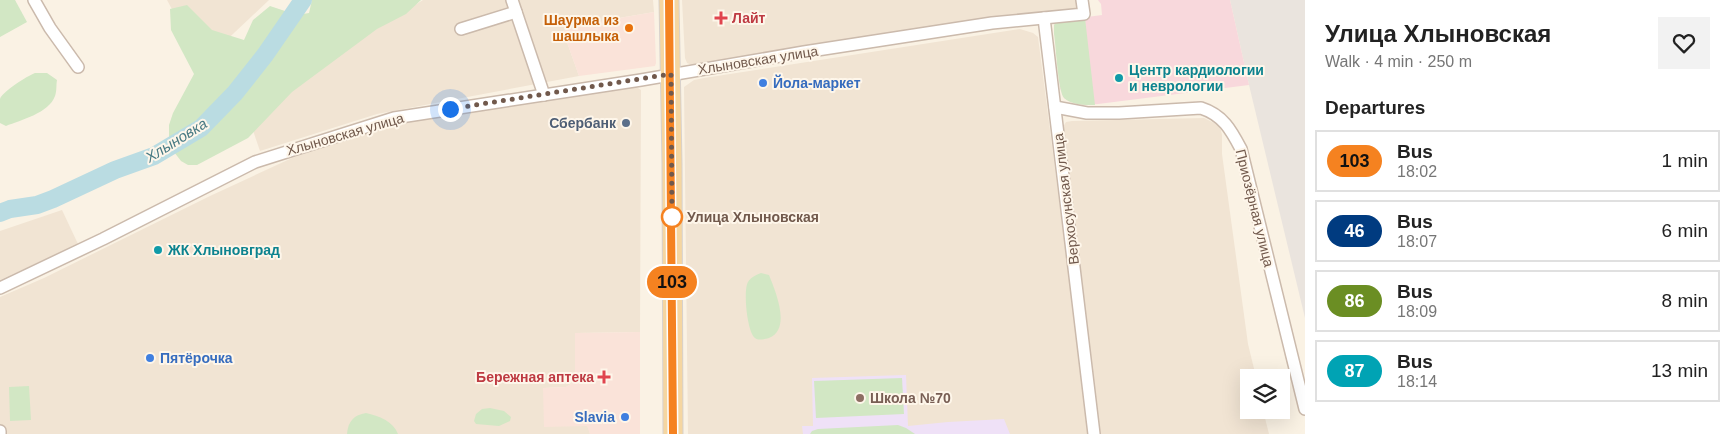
<!DOCTYPE html>
<html lang="en">
<head>
<meta charset="utf-8">
<style>
  body { margin:0; font-family:Arial,sans-serif; background:#f2f2f2; color:#222; height:100vh; display:flex; flex-direction:column; font-size:19px; white-space:nowrap }
  * { box-sizing:border-box; margin:0 }
  p { font-size:16px; color:#767676 }
  .icon { flex:none; width:28px; height:28px; fill:none; stroke:currentColor; stroke-width:2; stroke-linecap:round; stroke-linejoin:round }
  .map { position:relative; flex:1; overflow:hidden }
  .panel { display:flex; flex-direction:column; background:#fff; width:425px }
  .panel>* { flex:none }
  .badge { padding:0 10px; border-radius:16px; font-size:18px; line-height:32px }
  .tools { position:absolute; left:1240px; top:369px; display:grid; gap:10px }
  .tools a { display:grid; place-items:center; width:50px; height:50px; border-radius:0px; background:#fff; box-shadow:0 5px 20px #0002; font-size:25px }
  .you { position:absolute; width:25px; height:25px; margin:-12px; border:4px solid #fff; border-radius:50%; background:#1a73e8; box-shadow:0 0 0 8px #1a73e833 }
  .map>.badge { position:absolute; translate:-50% -50%; box-shadow:0 0 0 2px #fff }
  h2 { padding:0 20px; font-size:19px; line-height:45px }
  .round { display:grid; place-items:center; flex:none; width:52px; height:52px; border-radius:0px; background:#f2f2f2 }
  .overview { display:flex; align-items:center; justify-content:space-between; height:85px; padding:0 20px }
  h1 { font-size:24px; font-weight:600; line-height:38px }
  ul { padding:0; list-style:none }
  li { display:flex; align-items:center; gap:15px; height:62px; margin:0 10px 8px; padding:0 10px; border:2px solid #e0e0e0; border-radius:0px }
  li div { flex:1 }
  li b { display:block; font-size:19px }
  li em { font-style:normal }
  li .badge { min-width:55px; font-weight:700; text-align:center }
  main { display:flex; flex:1; min-height:0 }
  .map>svg:first-child { display:block }
</style>
</head>
<body>
<main>
<div class="map">
<svg width="1305" height="434" viewBox="0 0 1305 434">
  <rect width="100%" height="100%" fill="#faf2e4"/>
  <!-- residential -->
  <g fill="#f1e4d3">
    <path d="M 167,0 L 269,0 L 216,50 L 200,61 Z"/>
    <path d="M 423,0 L 653,0 L 654,12 L 590,23 L 563,31 L 579,76 L 377,114 L 260,151 L 246,110 Z"/>
    <path d="M 682,0 L 1079,0 L 1078,7 L 1075,10 L 694,66 L 687,63 L 685,58 Z"/>
    <path d="M 1020,29 L 1033,33 L 1038,37 L 1089,434 L 688,434 L 684,87 L 694,80 L 704,78 Z"/>
    <path d="M 635,86 L 641,90 L 640,332 L 576,333 L 575,377 L 574,382 L 566,387 L 543,388 L 588,426 L 590,434 L 0,434 L 0,297 L 44,278 L 210,196 L 292,158 L 398,122 Z"/>
    <path d="M 1204,118 L 1220,126 L 1222,135 L 1222,154 L 1248,344 L 1256,377 L 1249,378 L 1249,410 L 1263,410 L 1269,434 L 1099,434 L 1063,127 L 1066,122 L 1072,121 Z"/>
    <path d="M 62,210 L 78,244 L 0,280 L 0,231 Z"/>
  </g>
  <!-- commercial -->
  <g fill="#fae3d9">
    <path d="M 654,12 L 656,63 L 655,66 L 579,76 L 563,31 L 590,23 Z"/>
    <path d="M 640,332 L 640,434 L 590,434 L 587,426 L 544,427 L 543,388 L 566,387 L 574,382 L 575,377 L 575,333 Z"/>
  </g>
  <!-- industrial -->
  <path fill="#eae4de" d="M 1230,0 L 1305,0 L 1305,318 L 1249,85 Z"/>
  <!-- education -->
  <path fill="#efe1f7" d="M 906,375 L 908,426 L 948,422 L 1004,419 L 1010,434 L 803,434 L 802,426 L 813,426 L 812,378 Z"/>
  <!-- medical -->
  <path fill="#f8d8dc" d="M 1098,0 L 1230,0 L 1249,85 L 1098,104 L 1085,105 L 1071,102 L 1064,98 L 1060,88 L 1054,25 L 1057,21 L 1102,15 L 1101,4 Z"/>
  <!-- green -->
  <g fill="#d2e7c4">
    <path d="M 0,0 L 15,0 L 27,22 L 0,37 Z"/>
    <path d="M 312,0 L 421,0 L 406,14 L 377,29 L 292,92 L 248,138 L 197,165 L 188,165 L 181,161 L 174,152 L 169,142 L 169,125 L 173,113 L 194,74 L 171,30 L 170,9 L 187,5 L 212,30 L 244,40 L 253,20 L 270,6 L 297,15 L 309,13 Z"/>
    <path d="M 1085,18 L 1095,105 C 1085,105 1071,105 1064,98 C 1058,91 1056,46 1054,34 L 1054,25 L 1057,21 Z"/>
    <path d="M 35,73 L 47,73 L 57,80 C 56,85 57,91 55,96 C 49,113 21,120 6,126 L 0,123 C 0,116 0,106 0,99 C 2,92 27,76 35,73 Z"/>
    <path d="M 761,273 L 769,275 C 775,290 792,329 769,338 C 765,339 758,341 755,338 C 747,332 743,290 748,282 C 751,277 756,275 761,273 Z"/>
    <path d="M 902,378 L 904,414 L 816,418 L 814,381 Z"/>
    <path d="M 29,386 L 31,420 L 10,421 L 9,387 Z"/>
    <path d="M 490,408 L 504,411 L 511,417 L 510,421 L 499,426 L 476,424 L 474,421 L 476,414 L 482,409 Z"/>
    <path d="M 366,413 C 379,416 393,421 398,434 L 347,434 C 348,421 354,415 366,413 Z"/>
    <path d="M 898,425 L 906,428 L 915,434 L 810,434 L 812,431 L 818,429 Z"/>
  </g>
  <g fill="none" stroke-linecap="round" stroke-linejoin="round">
    <!-- river -->
    <path stroke="#badce2" stroke-width="18" d="M 0,213 L 10,209 L 37,205 L 53,199 L 115,170 L 154,156 L 201,128 L 235,93 L 265,55 L 303,0"/>
    <!-- street casing -->
    <g stroke="#cbbaac" stroke-width="14">
      <g id="street">
        <path d="M 34,0 L 50,28 L 78,67"/>
        <path d="M 512,0 L 544,95"/>
        <path d="M 1044,18 L 1094,434"/>
        <path d="M 461,29 L 516,12"/>
        <path d="M 1055,107 L 1087,113 L 1119,113 L 1201,108 C 1223,115 1231,130 1241,149 L 1305,409"/>
        <path d="M 0,288 L 103,239 L 255,162 L 394,118 L 641,80 L 804,52 L 992,23 L 1084,14 L 1082,0"/>
        <path d="M 0,431 L 0,434"/>
      </g>
    </g>
    <!-- primary casing -->
    <g stroke="#d7d1cd" stroke-width="21">
      <path id="primary" d="M 669,0 L 672,164 L 673,434"/>
    </g>
    <!-- street -->
    <use href="#street" stroke="#fff" stroke-width="11"/>
    <!-- primary -->
    <use href="#primary" stroke="#f5d6a1" stroke-width="19"/>
  </g>
  <g fill="none" stroke-linecap="round" stroke-linejoin="round">
    <!-- line casing -->
    <g stroke="#fff" stroke-width="11">
      <path id="line" d="M 669,0 L 673,434"/>
    </g>
    <!-- line -->
    <use href="#line" stroke="#f58220" stroke-width="8"/>
    <!-- walk -->
    <path stroke="#71594c" stroke-width="5" stroke-dasharray="0 9" d="M 450,109 L 671,74 L 672,217"/>
  </g>
  <!-- markers -->
  <g fill="#e0444e" stroke="#fef6ea" stroke-width="2">
    <path d="M718.5 10.5h5v5h5v5h-5v5h-5v-5h-5v-5h5z"/>
    <path d="M601.5 369.5h5v5h5v5h-5v5h-5v-5h-5v-5h5z"/>
  </g>
  <circle fill="#e8710a" stroke="#fef6ea" stroke-width="2" cx="629" cy="28" r="5"/>
  <g fill="#0f9aa8" stroke="#fef6ea" stroke-width="2">
    <circle cx="1119" cy="78" r="5"/>
    <circle cx="158" cy="250" r="5"/>
  </g>
  <g fill="#3f7fe0" stroke="#fef6ea" stroke-width="2">
    <circle cx="763" cy="83" r="5"/>
    <circle cx="150" cy="358" r="5"/>
    <circle cx="625" cy="417" r="5"/>
  </g>
  <circle fill="#5c6f8a" stroke="#fef6ea" stroke-width="2" cx="626" cy="123" r="5"/>
  <circle fill="#fff" stroke="#f58220" stroke-width="2.5" cx="672" cy="217" r="10"/>
  <circle fill="#8d6e63" stroke="#fef6ea" stroke-width="2" cx="860" cy="398" r="5"/>
  <g text-anchor="middle" dominant-baseline="central" stroke-width="4" stroke-linejoin="round" paint-order="stroke">
    <!-- health labels -->
    <g font-size="14" font-weight="bold" fill="#be3a42" stroke="#fef6ea" text-anchor="start">
      <text x="732" y="18">Лайт</text>
      <text x="594" y="377" text-anchor="end">Бережная аптека</text>
    </g>
    <!-- food labels -->
    <g font-size="14" font-weight="bold" fill="#c56008" stroke="#fef6ea" text-anchor="end">
      <text x="619" y="20">Шаурма из<tspan x="619" dy="16">шашлыка</tspan></text>
    </g>
    <!-- street labels -->
    <g font-size="14" fill="#71594c" stroke="#fef6ea">
      <text transform="translate(758 60) rotate(-9)">Хлыновская улица</text>
      <text transform="translate(345 134) rotate(-16)">Хлыновская улица</text>
      <text transform="translate(1066 199) rotate(-97)">Верхосунская улица</text>
      <text transform="translate(1255 208) rotate(76)">Приозёрная улица</text>
    </g>
    <!-- culture labels -->
    <g font-size="14" font-weight="bold" fill="#0d838f" stroke="#fef6ea" text-anchor="start">
      <text x="1129" y="70">Центр кардиологии<tspan x="1129" dy="16">и неврологии</tspan></text>
      <text x="168" y="250">ЖК Хлыновград</text>
    </g>
    <!-- shop labels -->
    <g font-size="14" font-weight="bold" fill="#366cbe" stroke="#fef6ea" text-anchor="start">
      <text x="773" y="83">Йола-маркет</text>
      <text x="160" y="358">Пятёрочка</text>
      <text x="615" y="417" text-anchor="end">Slavia</text>
    </g>
    <!-- service labels -->
    <g font-size="14" font-weight="bold" fill="#4e5e75" stroke="#fef6ea" text-anchor="end">
      <text x="616" y="123">Сбербанк</text>
    </g>
    <!-- stop labels -->
    <g font-size="14" font-weight="bold" fill="#71594c" stroke="#fef6ea" text-anchor="start">
      <text x="687" y="217">Улица Хлыновская</text>
    </g>
    <!-- education labels -->
    <g font-size="14" font-weight="bold" fill="#785e54" stroke="#fef6ea" text-anchor="start">
      <text x="870" y="398">Школа №70</text>
    </g>
    <!-- water labels -->
    <g font-size="15" font-style="italic" fill="#477983" stroke="#fef6ea">
      <text transform="translate(176 140) rotate(-32)">Хлыновка</text>
    </g>
  </g>
</svg>
<div class="tools">
<a><svg class="icon" aria-label="layers" viewBox="0 0 24 24"><path d="M12 4l9 5-9 5-9-5zM3 14l9 5 9-5"/></svg></a>
</div>
<div class="you" style="left:450px;top:109px"></div>
<b class="badge" style="left:672px;top:282px;background:#f58220;color:#111">103</b>
</div>
<section class="panel">
<div class="overview"><div><h1>Улица Хлыновская</h1><p>Walk · 4 min · 250 m</p></div><a class="round"><svg class="icon" aria-label="heart" viewBox="0 0 24 24"><path d="M12 20l-8-8c-3-5 5-10 8-4 3-6 11-1 8 4z"/></svg></a></div>
<h2>Departures</h2>
<ul>
<li><span class="badge" style="background:#f58220;color:#111">103</span><div><b>Bus</b><p>18:02</p></div><em>1 min</em></li>
<li><span class="badge" style="background:#003b80;color:#fff">46</span><div><b>Bus</b><p>18:07</p></div><em>6 min</em></li>
<li><span class="badge" style="background:#6b8e23;color:#fff">86</span><div><b>Bus</b><p>18:09</p></div><em>8 min</em></li>
<li><span class="badge" style="background:#00a3b4;color:#fff">87</span><div><b>Bus</b><p>18:14</p></div><em>13 min</em></li>
</ul>
</section>
</main>
</body>
</html>
